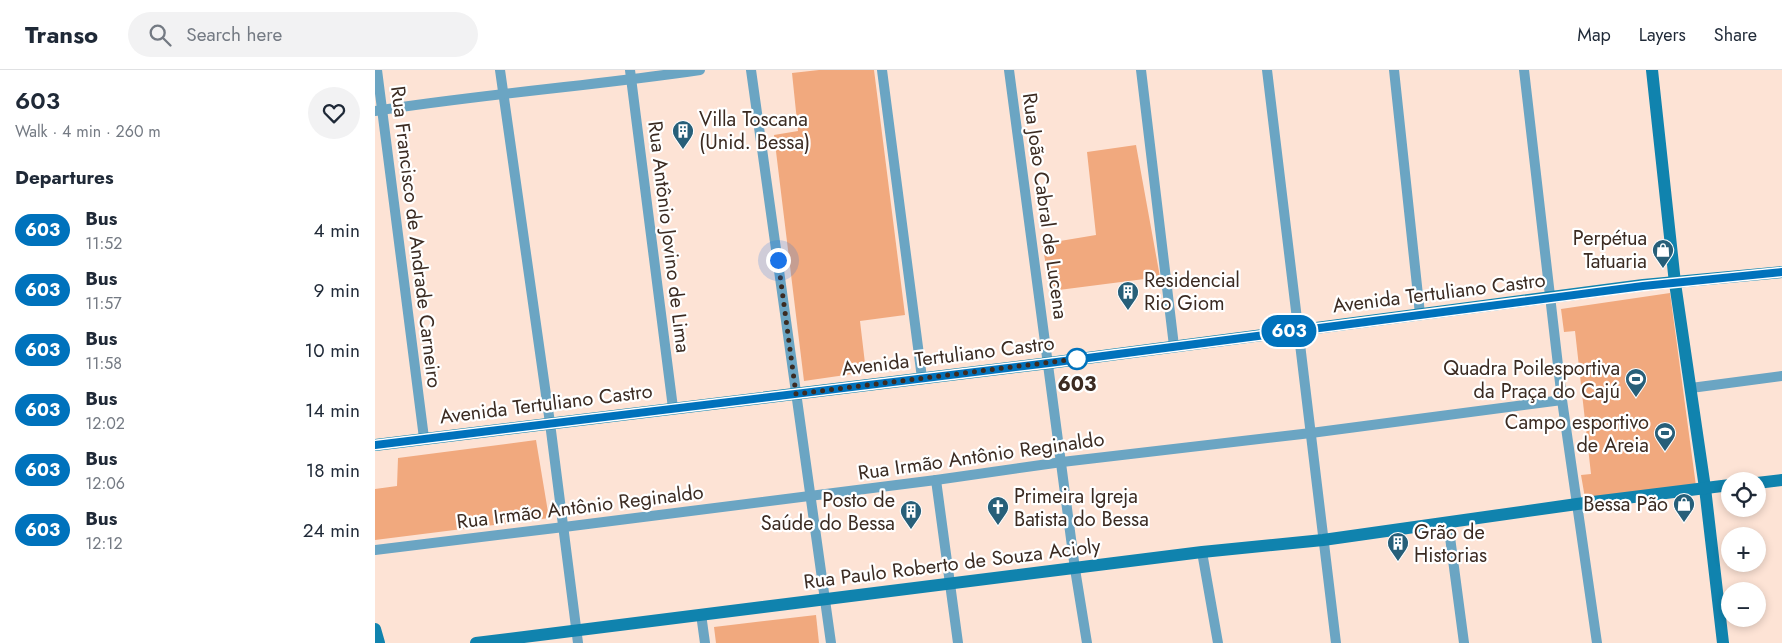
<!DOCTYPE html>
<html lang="en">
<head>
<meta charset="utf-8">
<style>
  body { margin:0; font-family:Jost,sans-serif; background:#f2f2f3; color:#1f2937; height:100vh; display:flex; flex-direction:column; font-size:19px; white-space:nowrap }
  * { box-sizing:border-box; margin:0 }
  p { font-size:16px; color:#747a83 }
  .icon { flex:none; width:28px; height:28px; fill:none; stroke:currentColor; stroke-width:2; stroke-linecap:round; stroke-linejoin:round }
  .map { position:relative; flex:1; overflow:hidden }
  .panel { display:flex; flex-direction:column; background:#fff; width:375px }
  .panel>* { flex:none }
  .badge { padding:0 10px; border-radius:16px; font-size:18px; line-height:32px }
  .buttons { position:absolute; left:1346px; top:402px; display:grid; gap:10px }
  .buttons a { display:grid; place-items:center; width:45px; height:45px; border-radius:50%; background:#fff; box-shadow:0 2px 8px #0003; font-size:25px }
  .you { position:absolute; width:25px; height:25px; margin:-12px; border:4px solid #fff; border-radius:50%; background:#1a73e8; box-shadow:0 0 0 8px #1a73e833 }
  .map>.badge { position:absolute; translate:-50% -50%; box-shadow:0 0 0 2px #fff }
  h2 { padding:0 15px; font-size:19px; line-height:45px }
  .round { display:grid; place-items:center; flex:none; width:52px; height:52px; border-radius:26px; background:#f2f2f3 }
  .headline { display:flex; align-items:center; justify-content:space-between; height:85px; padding:0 15px }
  h1 { font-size:24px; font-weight:600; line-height:38px }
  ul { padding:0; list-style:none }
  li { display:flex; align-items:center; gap:15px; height:60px; padding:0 15px }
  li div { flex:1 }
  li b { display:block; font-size:19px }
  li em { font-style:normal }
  li .badge { min-width:55px; font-weight:700; text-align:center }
  header { display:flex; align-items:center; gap:30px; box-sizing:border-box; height:70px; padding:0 25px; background:#fff; border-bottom:1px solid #e0e1e3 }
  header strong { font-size:24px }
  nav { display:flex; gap:28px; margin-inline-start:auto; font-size:18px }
  .search { width:350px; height:45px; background:#f2f2f3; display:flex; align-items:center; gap:12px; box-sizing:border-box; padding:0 18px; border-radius:28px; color:#747a83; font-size:19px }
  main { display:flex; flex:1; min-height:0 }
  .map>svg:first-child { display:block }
</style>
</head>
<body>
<header>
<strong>Transo</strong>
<div class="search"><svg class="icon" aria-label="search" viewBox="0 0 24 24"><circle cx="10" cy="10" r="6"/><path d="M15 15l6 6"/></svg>Search here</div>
<nav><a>Map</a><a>Layers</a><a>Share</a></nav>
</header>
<main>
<section class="panel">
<div class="headline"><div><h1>603</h1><p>Walk · 4 min · 260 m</p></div><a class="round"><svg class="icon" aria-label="heart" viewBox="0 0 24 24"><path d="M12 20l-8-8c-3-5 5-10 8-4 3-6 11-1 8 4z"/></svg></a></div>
<h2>Departures</h2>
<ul>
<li><span class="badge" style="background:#0072bc;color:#fff">603</span><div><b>Bus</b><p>11:52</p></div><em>4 min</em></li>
<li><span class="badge" style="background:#0072bc;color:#fff">603</span><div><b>Bus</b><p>11:57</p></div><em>9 min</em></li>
<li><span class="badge" style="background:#0072bc;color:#fff">603</span><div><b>Bus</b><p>11:58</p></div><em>10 min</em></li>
<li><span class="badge" style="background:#0072bc;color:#fff">603</span><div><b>Bus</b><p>12:02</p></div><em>14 min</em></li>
<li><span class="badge" style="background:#0072bc;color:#fff">603</span><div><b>Bus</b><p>12:06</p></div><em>18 min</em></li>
<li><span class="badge" style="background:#0072bc;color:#fff">603</span><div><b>Bus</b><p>12:12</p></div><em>24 min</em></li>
</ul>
</section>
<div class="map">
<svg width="1407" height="573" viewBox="0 0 1407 573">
  <rect width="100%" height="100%" fill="#fde3d5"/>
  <!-- green -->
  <g fill="#f1a97e">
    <path d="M 444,0 L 499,0 L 530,245 L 485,251 L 491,302 L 429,311 L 399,65 L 423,61 L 417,3 Z"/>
    <path d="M 761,75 L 785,207 L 676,221 L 667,174 L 721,165 L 712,82 Z"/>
    <path d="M 1295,223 L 1321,416 L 1210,428 L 1206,405 L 1216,404 L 1200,261 L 1189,262 L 1186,239 Z"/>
    <path d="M 161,370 L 174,448 L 0,470 L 0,419 L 22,416 L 23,388 Z"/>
    <path d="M 441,545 L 444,573 L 341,573 L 339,557 Z"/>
  </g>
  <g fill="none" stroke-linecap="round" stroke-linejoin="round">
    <!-- street -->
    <g stroke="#6ba5c3" stroke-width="10">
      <path d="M 2,0 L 49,368"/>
      <path d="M 125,0 L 175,353 L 203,573"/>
      <path d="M 255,0 L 298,338"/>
      <path d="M 376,0 L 456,573"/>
      <path d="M 507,0 L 547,308"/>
      <path d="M 634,0 L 700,499 L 712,573"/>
      <path d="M 766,0 L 799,276"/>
      <path d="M 892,0 L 961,573"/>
      <path d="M 1019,0 L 1045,244"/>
      <path d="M 1149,0 L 1187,330 L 1222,573"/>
      <path d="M 0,41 C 108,24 217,16 325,0"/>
      <path d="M 1316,318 L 1407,306"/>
      <path d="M 561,410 L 583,573"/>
      <path d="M 1073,452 L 1089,573"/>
      <path d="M 0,480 L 189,457 L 561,410 L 687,392 L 936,363 L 1187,330"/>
      <path d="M 827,482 L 843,573"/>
      <path d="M 326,544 L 330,573"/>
    </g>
    <!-- secondary -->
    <g stroke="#1083ae" stroke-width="12">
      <path d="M 1277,0 L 1300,213 L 1330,418 L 1348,573"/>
      <path d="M 0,375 L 674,293 L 1268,215 L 1407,202"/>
      <path d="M 1382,413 L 1407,410"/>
      <path d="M 0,559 L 4,573"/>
      <path d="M 101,573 L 827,482 L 948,470 L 1202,434 L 1355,415"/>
    </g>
  </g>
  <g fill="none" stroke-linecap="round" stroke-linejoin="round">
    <!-- line casing -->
    <g stroke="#fff" stroke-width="11">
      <path id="line" d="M 0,375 L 674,293 L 1268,216 L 1407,202"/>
    </g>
    <!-- line -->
    <use href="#line" stroke="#0072bc" stroke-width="8"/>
    <!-- walk -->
    <path stroke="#3b2b22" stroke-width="5" stroke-dasharray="0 9" d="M 403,190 L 421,324 L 709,288 L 702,289"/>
  </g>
  <!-- icons -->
  <defs>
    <g id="building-pin" transform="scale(1.125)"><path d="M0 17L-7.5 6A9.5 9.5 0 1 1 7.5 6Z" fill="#275f79" stroke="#fff"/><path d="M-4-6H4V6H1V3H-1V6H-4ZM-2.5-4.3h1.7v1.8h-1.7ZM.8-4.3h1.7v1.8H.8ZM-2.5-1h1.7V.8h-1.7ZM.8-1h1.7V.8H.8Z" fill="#fff"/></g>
    <g id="shop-pin" transform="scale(1.125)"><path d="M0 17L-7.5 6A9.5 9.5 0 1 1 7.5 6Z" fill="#275f79" stroke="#fff"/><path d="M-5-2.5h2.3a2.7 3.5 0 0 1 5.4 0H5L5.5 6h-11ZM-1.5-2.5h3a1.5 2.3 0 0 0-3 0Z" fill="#fff"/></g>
    <g id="stadium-pin" transform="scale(1.125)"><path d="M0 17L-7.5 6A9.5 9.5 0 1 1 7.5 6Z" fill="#275f79" stroke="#fff"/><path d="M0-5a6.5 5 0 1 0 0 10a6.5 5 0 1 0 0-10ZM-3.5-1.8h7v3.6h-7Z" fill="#fff"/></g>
    <g id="church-pin" transform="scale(1.125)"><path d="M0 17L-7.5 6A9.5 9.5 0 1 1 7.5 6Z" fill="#275f79" stroke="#fff"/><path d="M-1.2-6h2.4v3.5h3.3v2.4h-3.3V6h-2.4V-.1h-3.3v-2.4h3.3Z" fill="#fff"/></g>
  </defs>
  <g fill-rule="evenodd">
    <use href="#building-pin" x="308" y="61"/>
    <use href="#shop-pin" x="1288" y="180"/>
    <use href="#building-pin" x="753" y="222"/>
    <use href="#stadium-pin" x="1261" y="309"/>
    <use href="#stadium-pin" x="1290" y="363"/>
    <use href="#shop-pin" x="1309" y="434"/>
    <use href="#church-pin" x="623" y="437"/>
    <use href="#building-pin" x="536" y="441"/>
    <use href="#building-pin" x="1023" y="473"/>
  </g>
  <!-- markers -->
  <circle fill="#fff" stroke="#0072bc" stroke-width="2.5" cx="702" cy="289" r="10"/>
  <g text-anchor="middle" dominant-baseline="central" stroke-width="4.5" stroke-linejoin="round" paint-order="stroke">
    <!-- poi labels -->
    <g font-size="20" fill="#3b2b22" stroke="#fff" text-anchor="end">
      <text x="324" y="49" text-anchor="start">Villa Toscana<tspan x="324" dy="23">(Unid. Bessa)</tspan></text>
      <text x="1272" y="168">Perpétua<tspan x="1272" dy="23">Tatuaria</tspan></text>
      <text x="769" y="210" text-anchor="start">Residencial<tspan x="769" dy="23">Rio Giom</tspan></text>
      <text x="1245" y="298">Quadra Poilesportiva<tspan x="1245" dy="23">da Praça do Cajú</tspan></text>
      <text x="1274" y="352">Campo esportivo<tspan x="1274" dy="23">de Areia</tspan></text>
      <text x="639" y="426" text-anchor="start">Primeira Igreja<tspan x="639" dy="23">Batista do Bessa</tspan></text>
      <text x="520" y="430">Posto de<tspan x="520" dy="23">Saúde do Bessa</tspan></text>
      <text x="1293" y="434">Bessa Pão</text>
      <text x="1039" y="462" text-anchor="start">Grão de<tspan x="1039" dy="23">Historias</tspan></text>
    </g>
    <!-- street labels -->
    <g font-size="20" fill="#3b2b22" stroke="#fff">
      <text transform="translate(670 136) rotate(82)">Rua João Cabral de Lucena</text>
      <text transform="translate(41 167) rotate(83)">Rua Francisco de Andrade Carneiro</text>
      <text transform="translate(294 167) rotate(83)">Rua Antônio Jovino de Lima</text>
      <text transform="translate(1064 223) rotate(-7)">Avenida Tertuliano Castro</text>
      <text transform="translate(573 286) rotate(-7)">Avenida Tertuliano Castro</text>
      <text transform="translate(171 334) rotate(-7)">Avenida Tertuliano Castro</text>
      <text transform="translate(606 386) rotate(-8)">Rua Irmão Antônio Reginaldo</text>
      <text transform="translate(205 437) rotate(-7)">Rua Irmão Antônio Reginaldo</text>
      <text transform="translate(577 494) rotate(-7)">Rua Paulo Roberto de Souza Acioly</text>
    </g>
    <!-- stop labels -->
    <g font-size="20" font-weight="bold" fill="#3b2b22" stroke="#fff">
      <text x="702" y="314">603</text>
    </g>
  </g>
</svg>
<div class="buttons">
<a><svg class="icon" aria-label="locate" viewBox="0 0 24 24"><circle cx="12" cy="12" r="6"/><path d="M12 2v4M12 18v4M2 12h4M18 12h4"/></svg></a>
<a>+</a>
<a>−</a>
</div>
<div class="you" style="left:403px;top:190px"></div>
<b class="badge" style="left:914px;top:261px;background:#0072bc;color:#fff">603</b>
</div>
</main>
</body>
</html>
